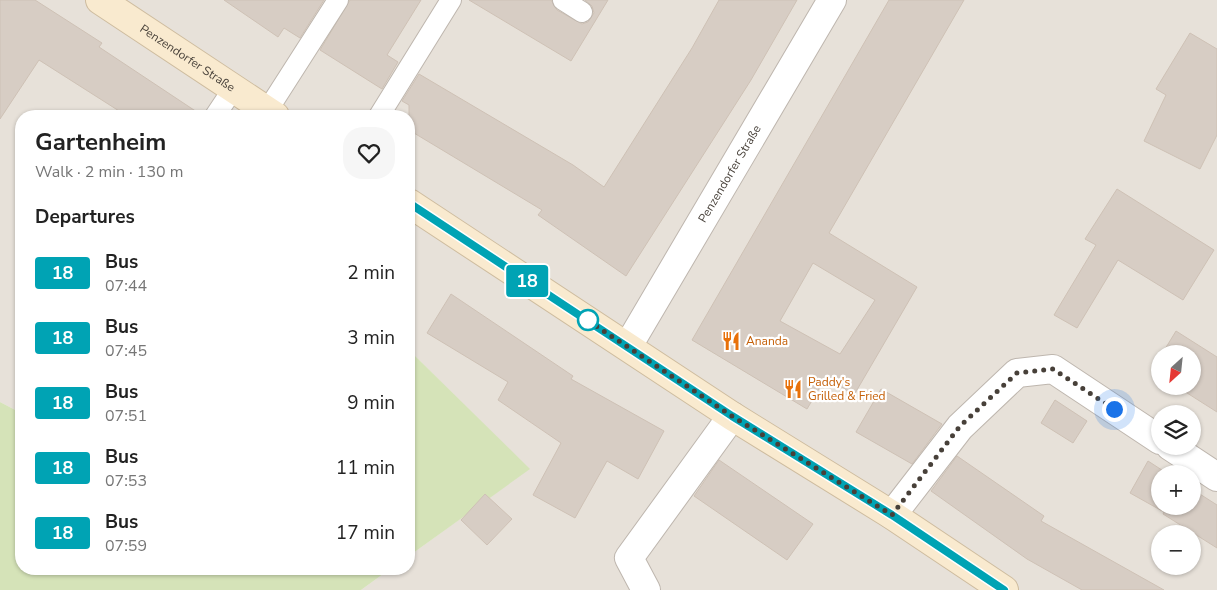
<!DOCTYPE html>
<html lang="en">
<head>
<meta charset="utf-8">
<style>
  body { margin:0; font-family:"Nunito Sans",sans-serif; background:#f6f6f6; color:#222; height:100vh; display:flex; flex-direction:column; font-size:19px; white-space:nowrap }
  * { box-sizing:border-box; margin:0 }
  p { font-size:16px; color:#767676 }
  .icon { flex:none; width:28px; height:28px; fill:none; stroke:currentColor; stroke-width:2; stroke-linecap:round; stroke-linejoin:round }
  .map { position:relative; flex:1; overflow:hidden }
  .side { position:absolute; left:15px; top:110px; width:400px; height:465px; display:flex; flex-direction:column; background:#fff; border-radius:20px; box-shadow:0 1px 4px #0004 }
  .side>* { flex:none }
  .badge { padding:0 10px; border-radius:4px; font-size:18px; line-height:32px }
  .needle { width:32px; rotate:207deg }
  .buttons { position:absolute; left:1151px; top:345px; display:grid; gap:10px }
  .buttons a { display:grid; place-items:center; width:50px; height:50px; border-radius:50%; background:#fff; box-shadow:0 1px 4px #0004; font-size:25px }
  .you { position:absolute; width:25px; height:25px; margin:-12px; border:4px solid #fff; border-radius:50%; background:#1a73e8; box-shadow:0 0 0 8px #1a73e833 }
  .map>.badge { position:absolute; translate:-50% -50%; box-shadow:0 0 0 2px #fff }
  h2 { padding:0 20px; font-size:19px; line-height:45px }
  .round { display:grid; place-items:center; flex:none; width:52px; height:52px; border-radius:20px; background:#f6f6f6 }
  .headline { display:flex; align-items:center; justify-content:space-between; height:85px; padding:0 20px }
  h1 { font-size:24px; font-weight:700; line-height:38px }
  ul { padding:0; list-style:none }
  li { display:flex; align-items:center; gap:15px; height:65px; padding:0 20px }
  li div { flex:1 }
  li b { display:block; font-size:19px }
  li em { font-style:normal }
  li .badge { min-width:55px; font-weight:700; text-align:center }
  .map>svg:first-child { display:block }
</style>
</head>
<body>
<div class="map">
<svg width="1217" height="590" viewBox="0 0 1217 590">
  <rect width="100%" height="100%" fill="#f4f0eb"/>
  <!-- residential -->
  <path fill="#e7e1d9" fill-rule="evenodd" d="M 0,0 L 1217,0 L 1217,590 L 361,590 L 390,569 L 409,569 L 409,556 L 529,469 L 409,350 L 409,116 L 21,116 L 21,413 L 0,402 ZM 1160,354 L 1192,354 L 1192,386 L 1160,386 ZM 1160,414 L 1192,414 L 1192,446 L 1160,446 ZM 1160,474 L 1192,474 L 1192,506 L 1160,506 ZM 1160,534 L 1192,534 L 1192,566 L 1160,566 Z"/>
  <!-- green -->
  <g fill="#d5e3b8">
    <path d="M 409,350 L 530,469 L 409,556 Z"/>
    <path d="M 0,402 L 21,413 L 21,569 L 390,569 L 361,590 L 0,590 Z"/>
  </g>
  <!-- building -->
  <g fill="#d7cdc4" stroke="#cec1b5" fill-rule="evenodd">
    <path d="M 0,0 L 35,0 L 102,43 L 99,47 L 203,116 L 127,116 L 39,60 L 0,119 Z"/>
    <path d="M 224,0 L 324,0 L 300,38 L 284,28 L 278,37 Z"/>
    <path d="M 350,0 L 421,0 L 387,55 L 398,62 L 382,89 L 320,50 Z"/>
    <path d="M 469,0 L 551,0 L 557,10 L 582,24 L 588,22 L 594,13 L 592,6 L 585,0 L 608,0 L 571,61 Z"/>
    <path d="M 719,0 L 797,0 L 751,80 L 626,276 L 538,215 L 542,210 L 409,130 L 409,105 L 402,101 L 419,74 L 573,165 L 604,187 L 692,48 Z"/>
    <path d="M 889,0 L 964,0 L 829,233 L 917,287 L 854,395 L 826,377 L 807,409 L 692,340 ZM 813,263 L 875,300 L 840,354 L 780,321 Z"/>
    <path d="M 1190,33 L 1217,49 L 1217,135 L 1200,169 L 1144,141 L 1166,95 L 1156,89 Z"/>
    <path d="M 1117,189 L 1214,250 L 1183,300 L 1118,260 L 1077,328 L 1054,315 L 1096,245 L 1085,239 Z"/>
    <path d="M 451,294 L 573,376 L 571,379 L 664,431 L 638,479 L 607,461 L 575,518 L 533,495 L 561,443 L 498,400 L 508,382 L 427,333 Z"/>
    <path d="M 1176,331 L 1217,357 L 1217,412 L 1176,386 L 1192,386 L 1192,354 L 1162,354 Z"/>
    <path d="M 1160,356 L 1160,377 L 1156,374 L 1156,363 Z"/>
    <path d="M 881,389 L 942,424 L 912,464 L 856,432 Z"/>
    <path d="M 1055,400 L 1087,421 L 1073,443 L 1041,423 Z"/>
    <path d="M 957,456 L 1044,516 L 1041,521 L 1164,590 L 1082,590 L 1027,559 L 931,491 Z"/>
    <path d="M 719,460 L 813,524 L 787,560 L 694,496 Z"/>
    <path d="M 1148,461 L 1168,474 L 1160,474 L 1160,506 L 1192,506 L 1192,489 L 1217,505 L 1217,548 L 1163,514 L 1164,512 L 1130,493 Z"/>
    <path d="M 485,494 L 512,519 L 487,545 L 461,520 Z"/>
  </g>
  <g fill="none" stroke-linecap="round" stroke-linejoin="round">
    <!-- lane casing -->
    <g stroke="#beb6ae" stroke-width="22">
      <g id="lane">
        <path d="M 563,0 L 582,12"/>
        <path d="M 267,111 L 338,0"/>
        <path d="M 215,116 L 233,89"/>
        <path d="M 379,116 L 451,0"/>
      </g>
    </g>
    <!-- street casing -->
    <g stroke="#beb6ae" stroke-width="30">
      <g id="street">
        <path id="s1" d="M 628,346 L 832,0"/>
        <path d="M 1170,446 L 1217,477"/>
        <path d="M 892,515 L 960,427 L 1017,373 L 1053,369 L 1160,440"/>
        <path d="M 646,590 L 629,558 L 732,416"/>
      </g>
    </g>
    <!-- secondary casing -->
    <g stroke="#cebc9f" stroke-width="30">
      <g id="secondary">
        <path id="s2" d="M 100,0 L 275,116"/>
        <path d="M 409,203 L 732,416 L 892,515 L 1004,590"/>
      </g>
    </g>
    <!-- lane -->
    <use href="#lane" stroke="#fff" stroke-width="20"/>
    <!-- street -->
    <use href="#street" stroke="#fff" stroke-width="28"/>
    <!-- secondary -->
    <use href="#secondary" stroke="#f9eacf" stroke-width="28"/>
  </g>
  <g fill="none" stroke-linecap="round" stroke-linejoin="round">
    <!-- line casing -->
    <g stroke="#fff" stroke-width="11">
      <path id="line" d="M 409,203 L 732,416 L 892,515 L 1004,590"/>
    </g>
    <!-- line -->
    <use href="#line" stroke="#00a3b4" stroke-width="8"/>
    <!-- walk -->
    <path stroke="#474039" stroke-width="5" stroke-dasharray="0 9" d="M 588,320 L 581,316 L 732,416 L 892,515 L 960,426 L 1017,373 L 1053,369 L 1114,409"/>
  </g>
  <!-- icons -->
  <defs>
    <g id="restaurant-bare" transform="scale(1.5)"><path d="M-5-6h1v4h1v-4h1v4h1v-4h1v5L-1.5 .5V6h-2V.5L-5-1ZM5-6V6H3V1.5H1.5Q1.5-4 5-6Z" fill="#e8710a" stroke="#fff" stroke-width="2.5" paint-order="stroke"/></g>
  </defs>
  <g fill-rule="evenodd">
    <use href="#restaurant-bare" x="731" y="341"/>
    <use href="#restaurant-bare" x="793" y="389"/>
  </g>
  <!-- markers -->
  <circle fill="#fff" stroke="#00a3b4" stroke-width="2.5" cx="588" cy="320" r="10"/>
  <g text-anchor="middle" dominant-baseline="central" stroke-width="4.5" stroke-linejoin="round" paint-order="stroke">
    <!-- street labels -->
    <g font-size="12" fill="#474039" stroke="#fff">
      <text stroke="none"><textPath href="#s2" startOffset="105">Penzendorfer Straße</textPath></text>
      <text stroke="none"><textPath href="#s1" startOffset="200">Penzendorfer Straße</textPath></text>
    </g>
    <!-- food labels -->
    <g font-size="12" fill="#c56008" stroke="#fff" text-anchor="start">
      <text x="746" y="341">Ananda</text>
      <text x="808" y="382">Paddy's<tspan x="808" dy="14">Grilled &amp; Fried</tspan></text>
    </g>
  </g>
</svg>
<div class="buttons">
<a><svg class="needle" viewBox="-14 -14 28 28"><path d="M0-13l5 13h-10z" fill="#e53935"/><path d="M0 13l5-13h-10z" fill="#767676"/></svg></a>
<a><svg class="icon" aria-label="layers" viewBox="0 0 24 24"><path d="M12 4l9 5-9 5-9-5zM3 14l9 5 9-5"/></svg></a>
<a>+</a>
<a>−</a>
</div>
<div class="you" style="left:1114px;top:409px"></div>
<b class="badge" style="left:527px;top:281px;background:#00a3b4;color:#fff">18</b>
<section class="side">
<div class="headline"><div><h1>Gartenheim</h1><p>Walk · 2 min · 130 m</p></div><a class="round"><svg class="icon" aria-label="heart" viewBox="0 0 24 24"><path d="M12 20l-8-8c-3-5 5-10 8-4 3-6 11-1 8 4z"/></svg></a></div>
<h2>Departures</h2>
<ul>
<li><span class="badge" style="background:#00a3b4;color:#fff">18</span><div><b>Bus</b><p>07:44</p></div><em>2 min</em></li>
<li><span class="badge" style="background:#00a3b4;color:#fff">18</span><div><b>Bus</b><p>07:45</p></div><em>3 min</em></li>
<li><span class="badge" style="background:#00a3b4;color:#fff">18</span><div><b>Bus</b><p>07:51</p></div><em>9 min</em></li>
<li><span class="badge" style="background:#00a3b4;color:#fff">18</span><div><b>Bus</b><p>07:53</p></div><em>11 min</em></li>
<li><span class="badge" style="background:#00a3b4;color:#fff">18</span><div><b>Bus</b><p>07:59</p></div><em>17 min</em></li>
</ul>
</section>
</div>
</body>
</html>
